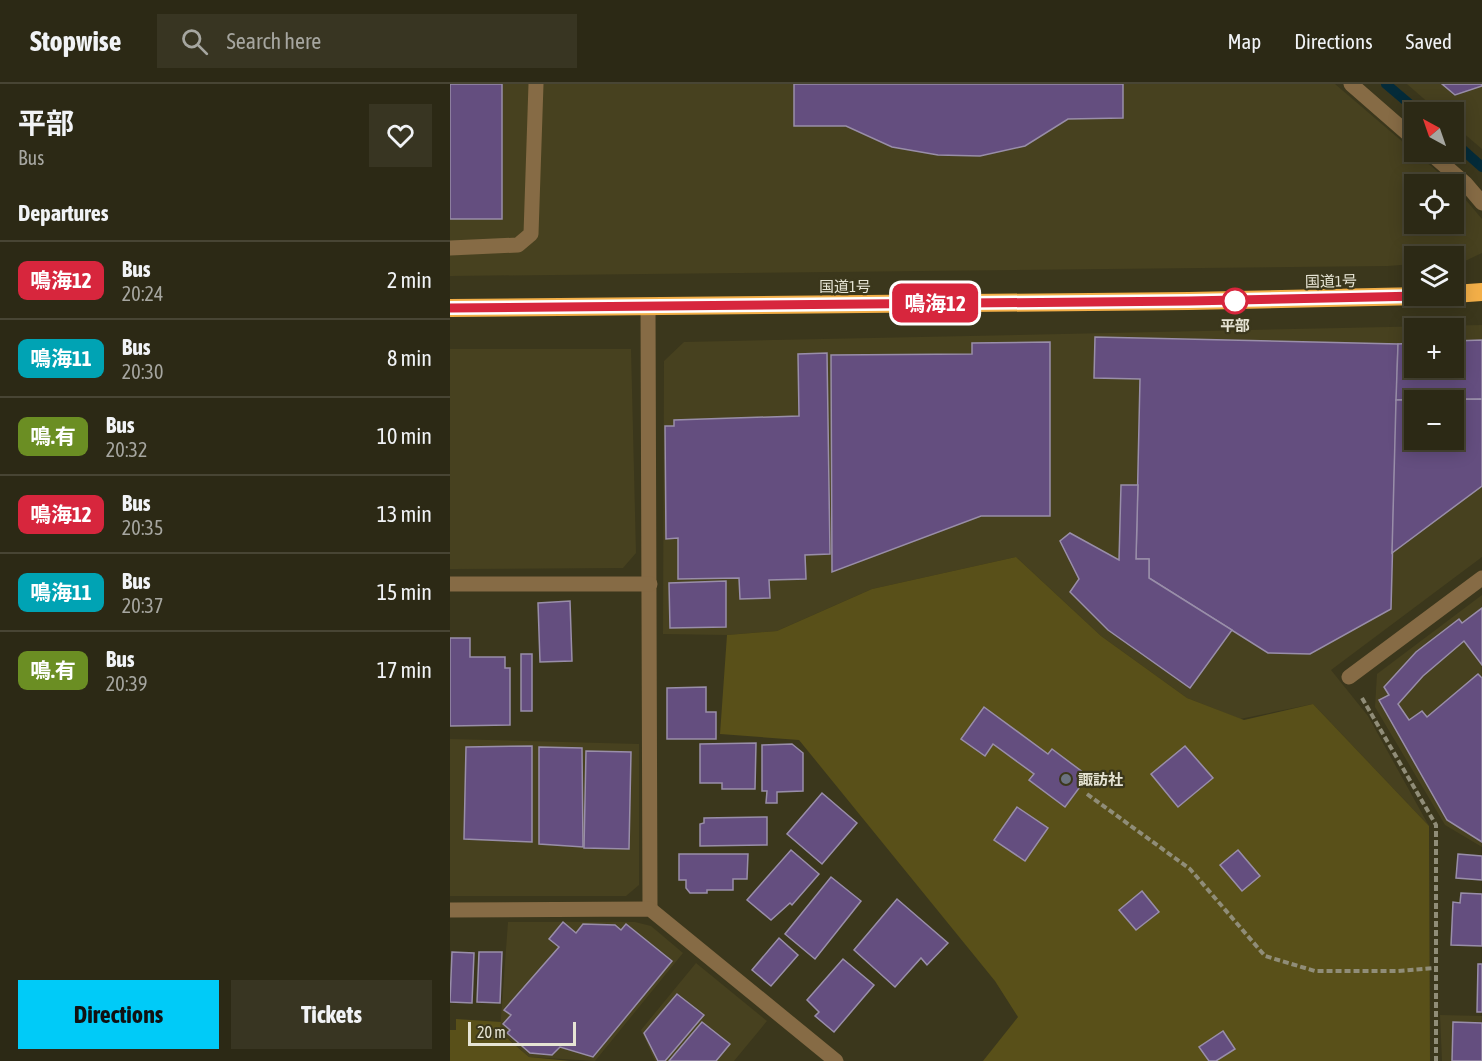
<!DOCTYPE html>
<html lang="en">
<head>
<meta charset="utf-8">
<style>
  body { margin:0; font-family:"Asap Condensed","Noto Sans JP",sans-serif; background:#383522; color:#f1f3f6; height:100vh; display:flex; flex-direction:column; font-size:22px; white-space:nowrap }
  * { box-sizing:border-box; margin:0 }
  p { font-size:20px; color:#a6a6a0 }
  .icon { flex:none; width:33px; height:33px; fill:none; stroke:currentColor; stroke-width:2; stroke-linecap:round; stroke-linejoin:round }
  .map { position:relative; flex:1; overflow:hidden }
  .panel { display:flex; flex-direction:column; background:#2c2915; width:450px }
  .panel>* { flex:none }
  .badge { padding:0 12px; border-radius:9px; font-size:21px; line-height:39px }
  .needle { width:39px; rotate:320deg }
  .tools { position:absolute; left:954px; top:18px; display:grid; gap:12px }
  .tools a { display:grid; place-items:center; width:60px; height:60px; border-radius:0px; background:#2c2915; box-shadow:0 3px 15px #0003,0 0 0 2px #484534; font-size:30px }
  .scale { position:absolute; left:18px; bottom:15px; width:108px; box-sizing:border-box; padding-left:6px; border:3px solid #e6e4d4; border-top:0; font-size:16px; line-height:21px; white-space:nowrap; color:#e6e4d4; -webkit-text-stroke:4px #3b371c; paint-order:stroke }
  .map>.badge { position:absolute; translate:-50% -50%; box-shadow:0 0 0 3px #fff }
  h2 { padding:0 18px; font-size:22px; line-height:54px }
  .round { display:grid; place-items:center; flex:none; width:63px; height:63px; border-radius:0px; background:#383522 }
  .summary { display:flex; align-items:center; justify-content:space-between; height:102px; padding:0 18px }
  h1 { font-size:28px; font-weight:700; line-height:45px }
  .cta { display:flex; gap:12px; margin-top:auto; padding:12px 18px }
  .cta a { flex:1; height:69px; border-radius:0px; background:#00cbf8; color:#111; font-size:24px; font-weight:700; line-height:69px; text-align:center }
  .cta a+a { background:#383522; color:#f1f3f6 }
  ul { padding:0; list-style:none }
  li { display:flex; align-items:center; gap:18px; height:78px; padding:0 18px; border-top:2px solid #484534 }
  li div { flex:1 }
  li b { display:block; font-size:22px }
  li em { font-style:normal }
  li .badge { min-width:66px; font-weight:700; text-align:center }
  header { display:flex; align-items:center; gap:36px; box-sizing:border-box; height:84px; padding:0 30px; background:#2c2915; border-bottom:2px solid #484534 }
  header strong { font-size:28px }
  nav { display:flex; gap:33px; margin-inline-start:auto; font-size:21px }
  .search { width:420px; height:54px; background:#383522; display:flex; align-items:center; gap:15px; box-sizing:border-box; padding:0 21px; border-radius:0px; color:#a6a6a0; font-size:22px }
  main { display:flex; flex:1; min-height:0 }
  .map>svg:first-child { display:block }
</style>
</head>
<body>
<header>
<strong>Stopwise</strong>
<div class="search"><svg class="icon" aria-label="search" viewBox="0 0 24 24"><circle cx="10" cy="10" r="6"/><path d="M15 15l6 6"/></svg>Search here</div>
<nav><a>Map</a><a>Directions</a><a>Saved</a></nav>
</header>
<main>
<section class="panel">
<div class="summary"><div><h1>平部</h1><p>Bus</p></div><a class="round"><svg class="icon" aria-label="heart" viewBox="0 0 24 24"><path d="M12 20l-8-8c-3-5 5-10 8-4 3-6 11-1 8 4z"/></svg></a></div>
<h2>Departures</h2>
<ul>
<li><span class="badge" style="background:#d7263d;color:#fff">鳴海12</span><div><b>Bus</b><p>20:24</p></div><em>2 min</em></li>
<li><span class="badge" style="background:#00a3b4;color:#fff">鳴海11</span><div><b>Bus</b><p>20:30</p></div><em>8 min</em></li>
<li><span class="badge" style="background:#6b8e23;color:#fff">鳴.有</span><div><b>Bus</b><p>20:32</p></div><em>10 min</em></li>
<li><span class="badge" style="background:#d7263d;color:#fff">鳴海12</span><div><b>Bus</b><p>20:35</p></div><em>13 min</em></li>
<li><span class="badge" style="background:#00a3b4;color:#fff">鳴海11</span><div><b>Bus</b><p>20:37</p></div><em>15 min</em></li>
<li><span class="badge" style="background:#6b8e23;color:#fff">鳴.有</span><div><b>Bus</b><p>20:39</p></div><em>17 min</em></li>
</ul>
<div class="cta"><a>Directions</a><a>Tickets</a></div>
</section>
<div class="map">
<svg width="1032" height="977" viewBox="0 0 1032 977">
  <rect width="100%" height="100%" fill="#3b371c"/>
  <!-- built -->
  <g fill="#47411f" fill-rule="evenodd">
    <path d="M 0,0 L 885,0 L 1002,100 L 964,100 L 964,140 L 1004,140 L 1004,102 L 1032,135 L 1032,169 L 1015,177 L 1004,178 L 1004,172 L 964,172 L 964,180 L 938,182 L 0,192 Z"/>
    <path d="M 957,0 L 1032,0 L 1032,65 L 1004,41 L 1004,28 L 989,28 Z"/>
    <path d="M 1032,241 L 1032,473 L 881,586 L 918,632 L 979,742 L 863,620 L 790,635 L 737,614 L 651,552 L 566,473 L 422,505 L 327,547 L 277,551 L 213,550 L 214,277 L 234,258 ZM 964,244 L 1004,244 L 1004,284 L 964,284 ZM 964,316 L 1004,316 L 1004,356 L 964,356 Z"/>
    <path d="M 0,265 L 181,265 L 186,469 L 173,484 L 0,485 Z"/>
    <path d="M 1032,511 L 1032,763 L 995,741 L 925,623 L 927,590 Z"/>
    <path d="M 0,655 L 189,660 L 189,801 L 176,812 L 0,812 Z"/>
    <path d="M 58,838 L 185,838 L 201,842 L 233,869 L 145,977 L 79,973 L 50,947 Z"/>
    <path d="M 246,879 L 317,937 L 284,977 L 205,977 L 191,946 Z"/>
    <path d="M 990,931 L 1032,932 L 1032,977 L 992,977 Z"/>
  </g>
  <!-- green -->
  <g fill="#595019">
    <path d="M 566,473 L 651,552 L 737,614 L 794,636 L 863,620 L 979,742 L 980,977 L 533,977 L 568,933 L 545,897 L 349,656 L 270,650 L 277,551 L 327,547 L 422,505 Z"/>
    <path d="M 6,935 L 51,938 L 50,948 L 79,973 L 120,977 L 0,977 L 0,946 L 6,946 Z"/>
  </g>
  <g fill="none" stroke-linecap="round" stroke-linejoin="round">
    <!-- stream -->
    <g stroke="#042b39" stroke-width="10">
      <path d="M 936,0 L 969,28"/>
      <path d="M 1004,58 L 1032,83"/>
    </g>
  </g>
  <!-- building -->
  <g fill="#644e7f" stroke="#998ea9" stroke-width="1.5" fill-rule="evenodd">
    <rect x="0" y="0" width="52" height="135"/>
    <path d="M 344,0 L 673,0 L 673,34 L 618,35 L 575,62 L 530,72 L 488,71 L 442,63 L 396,42 L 344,42 Z"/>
    <path d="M 992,0 L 1032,0 L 1032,2 L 1005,11 Z"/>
    <path d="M 645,253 L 948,260 L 941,525 L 860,570 L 818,569 L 699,494 L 699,475 L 686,475 L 690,295 L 644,294 Z"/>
    <path d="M 1032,256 L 1032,315 L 946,316 L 948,260 L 964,259 L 964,284 L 1004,284 L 1004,257 Z"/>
    <path d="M 600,258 L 600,432 L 531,432 L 382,488 L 381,271 L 522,270 L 522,259 Z"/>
    <path d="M 377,269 L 380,470 L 355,471 L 356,495 L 319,496 L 320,514 L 290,515 L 289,494 L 228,495 L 228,454 L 216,455 L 215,342 L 224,342 L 224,336 L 349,332 L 348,270 Z"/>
    <path d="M 1032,315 L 1032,402 L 942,469 L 946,316 ZM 964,316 L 1004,316 L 1004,356 L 964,356 Z"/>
    <path d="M 671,401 L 688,401 L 686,475 L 699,475 L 699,494 L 782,546 L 740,604 L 658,546 L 620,508 L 629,495 L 610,457 L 620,449 L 669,476 Z"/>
    <path d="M 276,497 L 276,543 L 220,544 L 219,499 Z"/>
    <path d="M 120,517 L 122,577 L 90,578 L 88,519 Z"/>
    <path d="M 1032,524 L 1032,581 L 1014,557 L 973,592 L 948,620 L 959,636 L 972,627 L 977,633 L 1028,590 L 1032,594 L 1032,758 L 997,736 L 929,616 L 939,611 L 934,603 L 966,568 L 1009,535 L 1012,539 Z"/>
    <path d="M 0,554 L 20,554 L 20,573 L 55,573 L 55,584 L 60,584 L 60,641 L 0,642 Z"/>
    <rect x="71" y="570" width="11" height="57"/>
    <path d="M 256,603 L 256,628 L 266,628 L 266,655 L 217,655 L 217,604 Z"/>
    <path d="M 534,623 L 598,670 L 602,665 L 638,692 L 615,723 L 579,696 L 584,690 L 543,660 L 535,672 L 511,655 Z"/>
    <path d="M 306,659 L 305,705 L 272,705 L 272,699 L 250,699 L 250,660 Z"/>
    <path d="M 342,660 L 353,669 L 353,707 L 327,708 L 327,719 L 316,719 L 317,707 L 312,707 L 312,661 Z"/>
    <path d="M 82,662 L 82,758 L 14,755 L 16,663 Z"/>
    <path d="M 735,662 L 763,694 L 728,723 L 701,690 Z"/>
    <path d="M 89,663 L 132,664 L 133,763 L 89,760 Z"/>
    <path d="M 136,667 L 181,668 L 179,765 L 134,764 Z"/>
    <path d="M 372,709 L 407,739 L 372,780 L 337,750 Z"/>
    <path d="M 567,723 L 598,744 L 575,777 L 544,756 Z"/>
    <path d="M 317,733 L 317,761 L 250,762 L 250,740 L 254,739 L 254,734 Z"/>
    <path d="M 341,766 L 369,790 L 342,821 L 340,819 L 321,836 L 297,816 Z"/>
    <path d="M 788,766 L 810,792 L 792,807 L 770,781 Z"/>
    <path d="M 229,770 L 298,770 L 297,795 L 283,795 L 283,806 L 257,806 L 257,809 L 240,809 L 236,804 L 236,796 L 229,796 Z"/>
    <path d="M 1008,770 L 1032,772 L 1032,796 L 1006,794 Z"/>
    <path d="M 381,793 L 411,817 L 365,875 L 335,850 Z"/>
    <path d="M 692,807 L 709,828 L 686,846 L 669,826 Z"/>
    <path d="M 1011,809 L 1032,810 L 1032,862 L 1001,861 L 1003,818 L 1010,819 Z"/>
    <path d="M 447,815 L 498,859 L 477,881 L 471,874 L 445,903 L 404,866 Z"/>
    <path d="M 113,838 L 126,849 L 133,840 L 165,841 L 171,846 L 176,840 L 222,877 L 143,973 L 110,963 L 102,971 L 80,969 L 57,949 L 60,946 L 53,940 L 61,931 L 54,926 L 109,863 L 99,855 Z"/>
    <path d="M 329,854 L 348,871 L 321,902 L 302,886 Z"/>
    <path d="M 2,868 L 24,869 L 22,919 L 0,918 Z"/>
    <path d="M 29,868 L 52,868 L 50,919 L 27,918 Z"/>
    <path d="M 393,875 L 424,901 L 384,948 L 365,932 L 369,928 L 357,916 Z"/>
    <path d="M 1028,880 L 1032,880 L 1032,928 L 1027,928 Z"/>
    <path d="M 227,910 L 254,931 L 215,977 L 208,977 L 194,949 Z"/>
    <path d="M 252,938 L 280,960 L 266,977 L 219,977 Z"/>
    <path d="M 1003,938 L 1032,939 L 1032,977 L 1002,977 Z"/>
    <path d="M 773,947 L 785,965 L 766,977 L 759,977 L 749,963 Z"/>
  </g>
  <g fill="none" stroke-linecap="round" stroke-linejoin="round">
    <!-- path -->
    <g stroke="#908d78" stroke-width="4" stroke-dasharray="6 3" stroke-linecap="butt">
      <path d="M 912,614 L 986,741 L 986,977"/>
      <path d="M 637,710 L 740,785 L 815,872 L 865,887 L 948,887 L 986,884"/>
    </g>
    <!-- lane -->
    <path stroke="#866b45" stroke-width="15" d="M 0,164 L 68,161 L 81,150 L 86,0"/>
    <!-- street -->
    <g stroke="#866b45" stroke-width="15">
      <path d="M 901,0 L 964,55"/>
      <path d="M 979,68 L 1016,100 L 1032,119"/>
      <path d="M 198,222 L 200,825"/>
      <path d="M 0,500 L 200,500"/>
      <path d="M 899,593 L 1032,494"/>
      <path d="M 0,826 L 200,825 L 386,977"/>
    </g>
    <!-- highway -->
    <g stroke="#f3af48" stroke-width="18">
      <path d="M 1004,210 L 1032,208"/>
      <path d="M 0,224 L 739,217 L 971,212"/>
    </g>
  </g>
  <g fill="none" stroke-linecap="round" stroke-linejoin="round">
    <!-- line casing -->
    <g stroke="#fff" stroke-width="14">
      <path id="line" d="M 0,224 L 739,217 L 969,212"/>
    </g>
    <!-- line -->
    <use href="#line" stroke="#d7263d" stroke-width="9"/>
  </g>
  <!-- markers -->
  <circle fill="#fff" stroke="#d7263d" stroke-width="3" cx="785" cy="217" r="12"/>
  <circle fill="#6b7280" stroke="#3b371c" stroke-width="2" cx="616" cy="695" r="6"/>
  <g text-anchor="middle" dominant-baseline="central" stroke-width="4.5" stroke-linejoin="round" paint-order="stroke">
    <!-- street labels -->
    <g font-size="15" fill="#e6e4d4" stroke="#3b371c">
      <text transform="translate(881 197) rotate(-1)">国道1号</text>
      <text x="395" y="202">国道1号</text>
    </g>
    <!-- stop labels -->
    <g font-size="15" font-weight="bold" fill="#e6e4d4" stroke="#3b371c">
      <text x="785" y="241">平部</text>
    </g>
    <!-- poi labels -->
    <g font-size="15" font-weight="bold" fill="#e6e4d4" stroke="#3b371c" text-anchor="start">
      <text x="628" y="695">諏訪社</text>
    </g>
  </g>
</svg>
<div class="tools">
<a><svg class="needle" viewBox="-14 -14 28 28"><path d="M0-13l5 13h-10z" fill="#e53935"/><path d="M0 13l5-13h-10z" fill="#a6a6a0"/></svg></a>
<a><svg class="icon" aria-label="locate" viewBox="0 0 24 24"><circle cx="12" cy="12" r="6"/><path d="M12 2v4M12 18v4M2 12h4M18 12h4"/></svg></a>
<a><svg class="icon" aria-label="layers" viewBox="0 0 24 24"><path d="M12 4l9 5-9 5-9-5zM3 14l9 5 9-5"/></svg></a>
<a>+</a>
<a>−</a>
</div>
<div class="scale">20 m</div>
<b class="badge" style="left:485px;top:219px;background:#d7263d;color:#fff">鳴海12</b>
</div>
</main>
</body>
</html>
